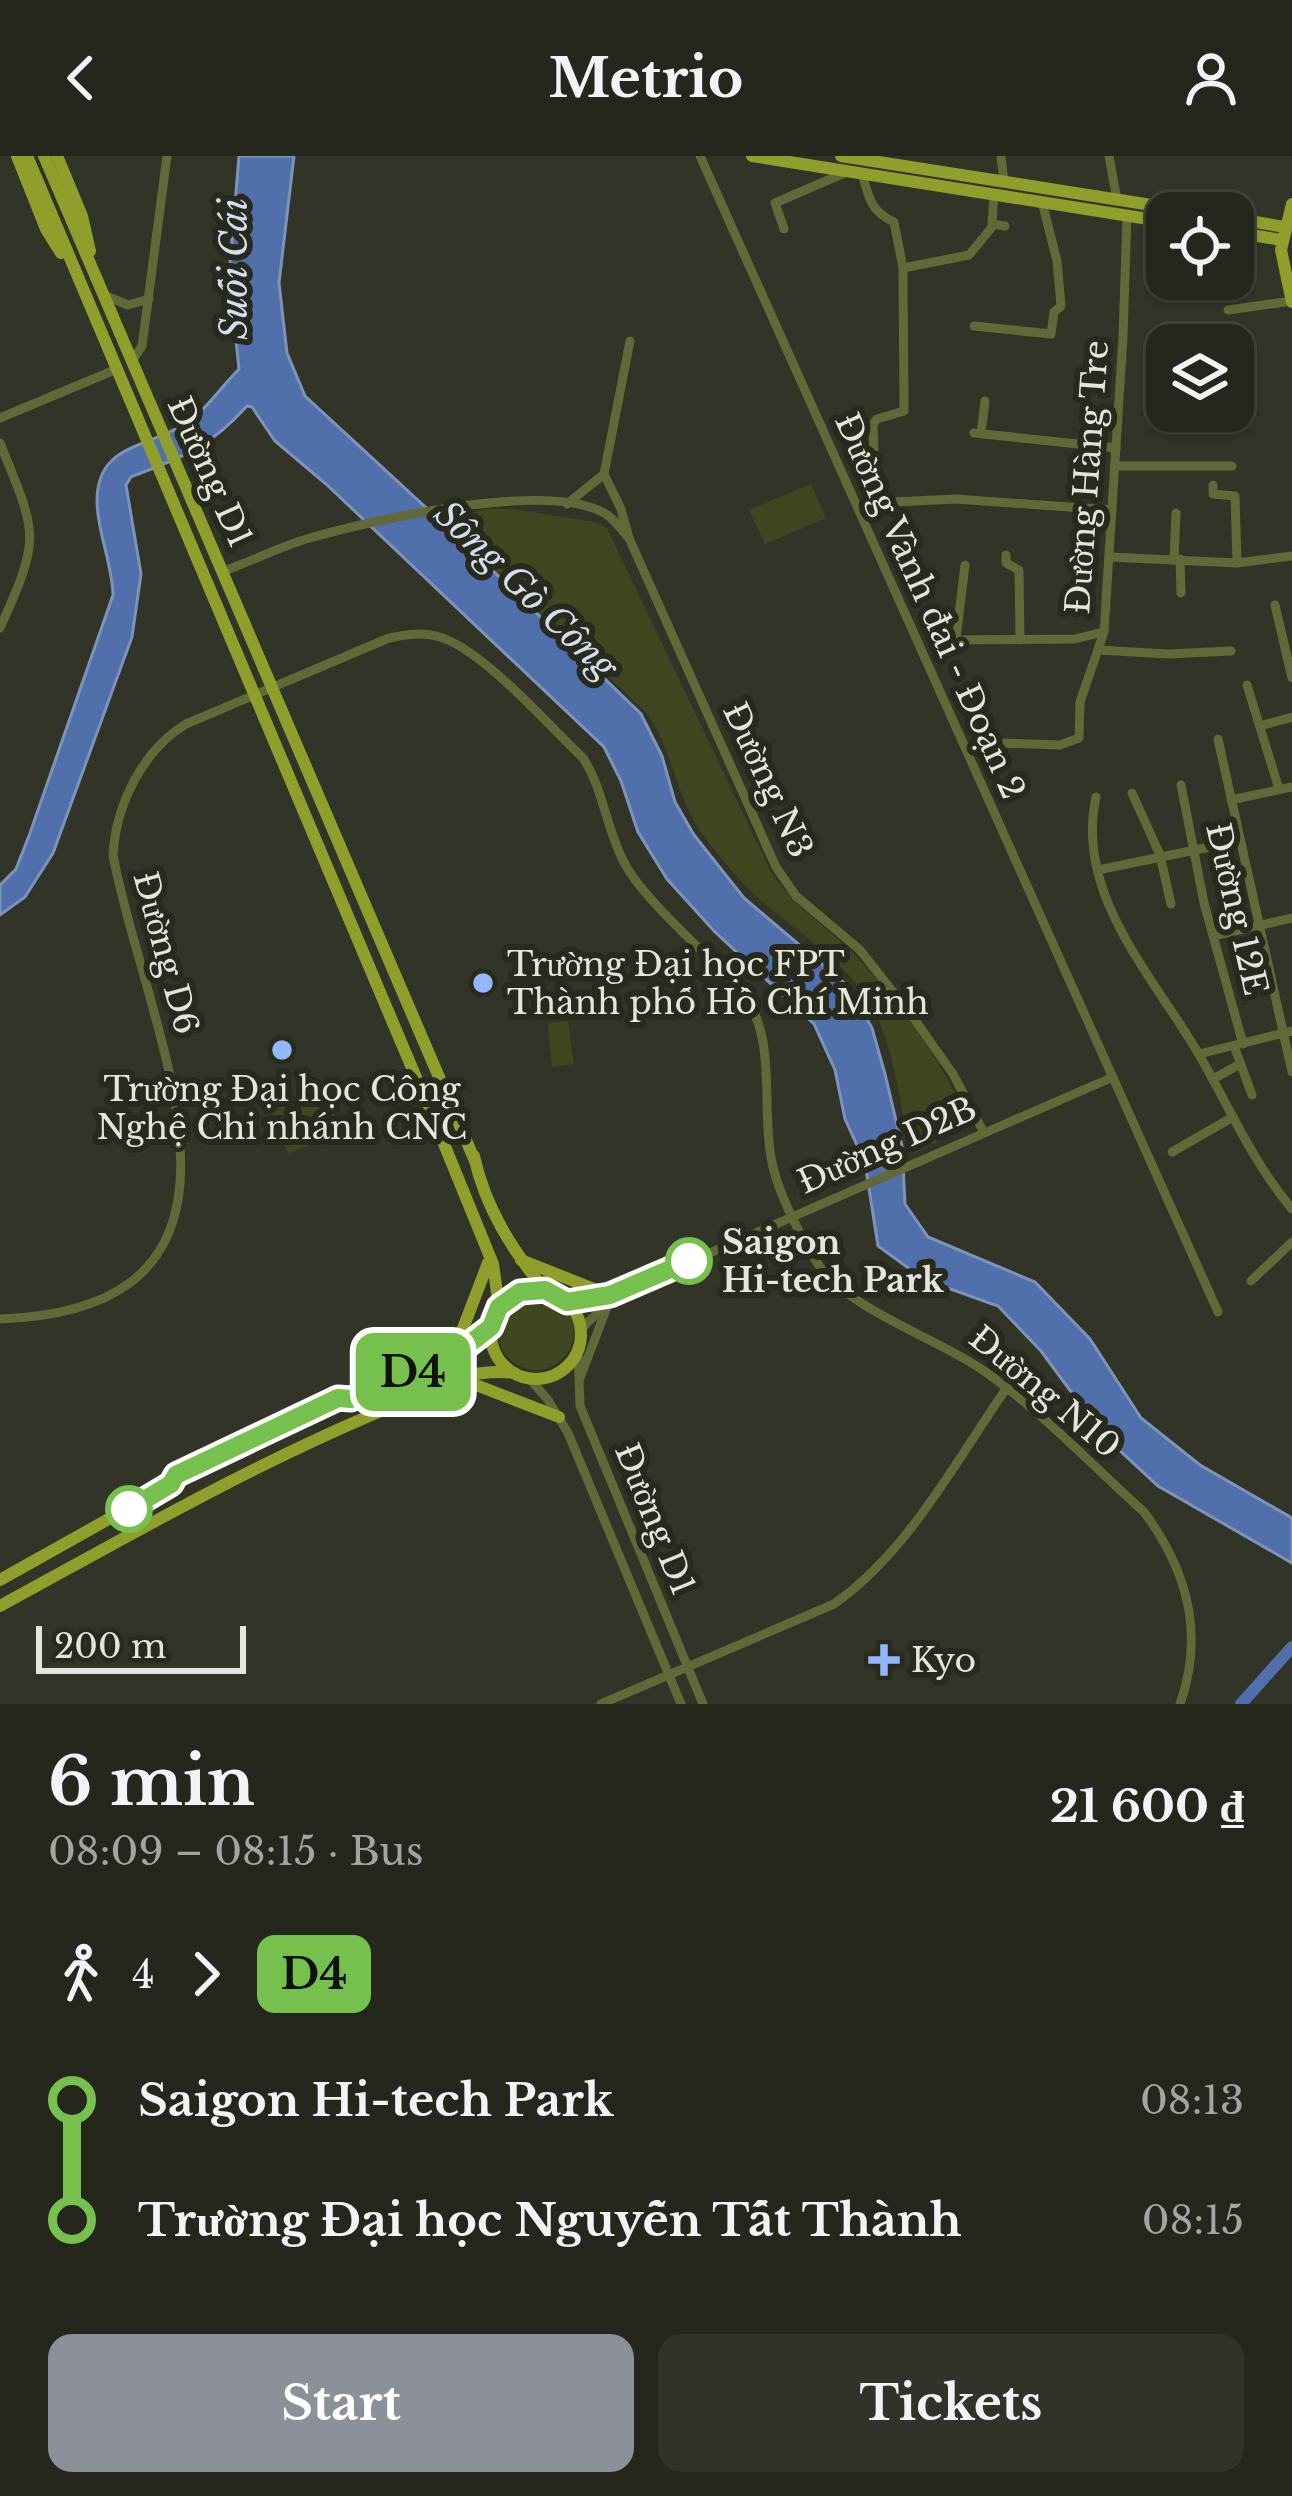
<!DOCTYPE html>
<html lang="en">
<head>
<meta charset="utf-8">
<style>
  body { margin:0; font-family:"Libre Baskerville",serif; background:#313329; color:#f1f3f6; height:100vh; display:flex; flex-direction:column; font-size:45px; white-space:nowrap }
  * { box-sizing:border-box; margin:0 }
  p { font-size:39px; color:#a3a5a3 }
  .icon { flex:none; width:66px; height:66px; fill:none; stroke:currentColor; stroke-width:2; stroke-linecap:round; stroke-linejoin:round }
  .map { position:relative; height:1548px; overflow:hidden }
  .drawer { display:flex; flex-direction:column; background:#25271c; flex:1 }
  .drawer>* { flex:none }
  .badge { padding:0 24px; border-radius:18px; font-size:42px; line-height:78px }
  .controls { position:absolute; left:1146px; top:36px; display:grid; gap:24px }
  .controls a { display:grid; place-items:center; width:108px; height:108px; border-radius:24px; background:#25271c; box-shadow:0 3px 9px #0004,0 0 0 3px #42443b; font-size:60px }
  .scale { position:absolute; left:36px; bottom:30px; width:210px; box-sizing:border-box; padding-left:12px; border:6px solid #e4e6dd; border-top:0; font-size:33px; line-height:42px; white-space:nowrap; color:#e4e6dd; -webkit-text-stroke:9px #282a1d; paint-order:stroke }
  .map>.badge { position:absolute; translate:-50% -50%; box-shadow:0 0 0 6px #fff }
  .legs { display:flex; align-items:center; gap:18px; height:132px; padding:0 48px; font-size:39px }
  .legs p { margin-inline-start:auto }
  .summary { display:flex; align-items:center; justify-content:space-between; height:204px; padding:0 48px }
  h1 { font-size:66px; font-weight:800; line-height:90px }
  .cta { display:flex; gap:24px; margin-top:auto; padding:24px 48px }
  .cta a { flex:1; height:138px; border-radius:24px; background:#8c9099; color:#fff; font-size:48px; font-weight:800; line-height:138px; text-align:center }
  .cta a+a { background:#313329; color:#f1f3f6 }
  ul { padding:0 48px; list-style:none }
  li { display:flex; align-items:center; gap:42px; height:120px; font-size:45px }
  li i { display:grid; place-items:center; width:18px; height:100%; margin:0 15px; background:currentColor }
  li i::after { content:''; width:30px; height:30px; margin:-15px; border:9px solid; border-radius:50%; background:#25271c }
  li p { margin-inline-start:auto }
  li:first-child i { background:linear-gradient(#0000 50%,currentColor 0) }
  li:last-child i { background:linear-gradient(currentColor 50%,#0000 0) }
  header { display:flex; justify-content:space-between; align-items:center; height:156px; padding:0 48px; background:#25271c; font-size:54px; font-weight:800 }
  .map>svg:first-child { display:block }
</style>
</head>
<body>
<header><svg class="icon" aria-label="back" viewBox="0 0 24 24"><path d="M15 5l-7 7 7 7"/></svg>Metrio<svg class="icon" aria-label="person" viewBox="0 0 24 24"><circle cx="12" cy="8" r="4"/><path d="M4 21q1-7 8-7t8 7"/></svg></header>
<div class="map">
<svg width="1292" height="1548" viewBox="0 0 1292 1548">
  <rect width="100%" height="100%" fill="#313426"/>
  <!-- green -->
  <g fill="#40461f">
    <path d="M 811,328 L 826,362 L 765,388 L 749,354 Z"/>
    <path d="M 485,353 L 513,353 L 595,366 L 607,372 L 770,714 C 792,751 826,769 856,800 C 887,832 955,921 965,963 L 949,980 L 913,998 C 898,948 895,883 865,840 C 838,800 793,773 757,741 C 737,722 719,701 703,679 C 675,641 673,591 645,555 L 443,367 Z"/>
    <path d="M 568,865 L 574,908 L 552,911 L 548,867 Z"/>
    <path d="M 324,933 L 342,976 L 288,998 L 270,955 Z"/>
    <circle cx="536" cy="1176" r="38"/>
  </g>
  <!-- water -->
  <path fill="#5170ab" stroke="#7d93ba" stroke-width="3" d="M 239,0 L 294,0 L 279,127 L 287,197 L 305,240 L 460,383 L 641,558 L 662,600 L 675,646 L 694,679 L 744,742 L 849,831 L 872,872 L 885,918 L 902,990 L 905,1048 L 928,1081 L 1035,1126 L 1090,1183 L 1141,1262 L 1200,1309 L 1292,1362 L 1292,1407 L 1158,1330 L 1103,1279 L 1041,1195 L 998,1150 L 925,1124 L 878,1090 L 865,1007 L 845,963 L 835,914 L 814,868 L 715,776 L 667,723 L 638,676 L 621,625 L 604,591 L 326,328 L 275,285 L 252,251 L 247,250 C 208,293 184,300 131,321 L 126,329 L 141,418 L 132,481 L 53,697 L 25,741 L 0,759 L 0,729 L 16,713 L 30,677 L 113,439 C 112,407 98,378 97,347 C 96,287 147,293 186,267 C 206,254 222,230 239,213 L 229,119 Z"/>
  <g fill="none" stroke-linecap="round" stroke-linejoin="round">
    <!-- river -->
    <path stroke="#5170ab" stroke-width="12" d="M 1241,1548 L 1292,1491"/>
    <!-- minor -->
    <g stroke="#616938" stroke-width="9">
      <path d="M 700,0 L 1218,1156"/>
      <path d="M 1001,0 L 1004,26"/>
      <path d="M 1109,0 L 1117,44"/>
      <path d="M 862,17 C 869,42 870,55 894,66 L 903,112 L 904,255 L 877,263 L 873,268 L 875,325"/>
      <path d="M 994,38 L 992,68 L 1005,70"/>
      <path d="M 784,73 L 775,47 L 849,15"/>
      <path d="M 903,112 L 969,99 L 993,70"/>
      <path d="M 104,139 L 128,149 L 149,143"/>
      <path d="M 1228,154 L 1292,145"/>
      <path d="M 974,170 L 1051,178 L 1054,156 L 1061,150 L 1057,105 L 1042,46"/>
      <path d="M 630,185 L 604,318 L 621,353 L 629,382 L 776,711 L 796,740 L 860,794 L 912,860 L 953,918 L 983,975"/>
      <path d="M 132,205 L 142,190 L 167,0"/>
      <path d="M 0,262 L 117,213"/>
      <path d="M 974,277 L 1116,292"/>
      <path d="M 981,278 L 985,245"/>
      <path d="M 0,287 C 37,379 42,379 0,472"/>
      <path d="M 1115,310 L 1232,310"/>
      <path d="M 1213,329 L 1213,338 L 1235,340 L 1237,407"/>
      <path d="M 893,346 L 955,343 L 1112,354"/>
      <path d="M 567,348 L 604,318"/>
      <path d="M 1006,399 L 1006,407 L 1019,414 L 1020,484"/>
      <path d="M 1109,401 L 1237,407 L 1292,400"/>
      <path d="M 1174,402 L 1176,357"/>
      <path d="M 1180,403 L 1181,437"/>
      <path d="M 224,415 C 252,405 281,390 310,382 C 372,364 559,321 610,361 C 617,367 623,376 629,382"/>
      <path d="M 1275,449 L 1292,522"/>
      <path d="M 956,483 L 965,409"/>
      <path d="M 936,484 L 1075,483 L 1103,476"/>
      <path d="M 1098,494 L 1168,498 L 1231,495"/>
      <path d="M 1247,529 L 1279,633"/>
      <path d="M 1260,570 L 1292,561"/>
      <path d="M 1218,583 L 1292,916"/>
      <path d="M 999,587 L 1060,589 L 1079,582 L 1080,546 L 1104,476 L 1123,181 L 1127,59"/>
      <path d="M 1181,629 L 1204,747 L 1243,888"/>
      <path d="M 1132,637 L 1160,699 L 1171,748"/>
      <path d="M 1096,641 C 1074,740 1156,823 1201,902 C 1230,953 1254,1008 1292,1053"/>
      <path d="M 1231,644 L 1292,631"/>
      <path d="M 1098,714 L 1239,685"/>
      <path d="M 1213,780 L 1292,762"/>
      <path d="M 1234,890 L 1252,939"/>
      <path d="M 1199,898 L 1292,875"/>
      <path d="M 1213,923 L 1240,908"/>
      <path d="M 1172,996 L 1233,961"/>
      <path d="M 1251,1125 L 1292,1086"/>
      <path d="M 567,1146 L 618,1137 L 1113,921"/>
      <path d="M 0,1163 C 299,1152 144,871 113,699 C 116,648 143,594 186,568 L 389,482 C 405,479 420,476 436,480 C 480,490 548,569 583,602 C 604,634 606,674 625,708 C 643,743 711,802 741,834 C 778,882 761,945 771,1001 C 776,1034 797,1073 814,1102 C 845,1155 936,1180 987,1217 C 1043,1257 1093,1310 1144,1356 C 1187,1414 1205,1477 1180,1548"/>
      <path d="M 581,1173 L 607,1148"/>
      <path d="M 578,1194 L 580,1250 L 703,1548"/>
      <path d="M 529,1222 L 548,1244 L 568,1277 L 681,1548"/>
      <path d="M 580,1222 L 609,1146"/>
      <path d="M 601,1548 L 834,1448 C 909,1395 955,1306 1006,1233"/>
    </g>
    <!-- major -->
    <g stroke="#909e2c" stroke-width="12">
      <path d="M 17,0 L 46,73 L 61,97"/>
      <path d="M 27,0 L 442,983 L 493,1108 L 499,1151"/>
      <path d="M 44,0 L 475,1005"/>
      <path d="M 57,0 L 82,60 L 90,95"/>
      <path d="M 752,0 L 1167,66"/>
      <path d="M 841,0 L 1202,57"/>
      <path d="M 1292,48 L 1281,94 L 1292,146"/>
      <path d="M 1233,62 L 1284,71"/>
      <path d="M 1233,76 L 1282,84"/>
      <path d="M 474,1000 C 485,1051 512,1094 545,1134"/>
      <path d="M 521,1104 L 609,1139"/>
      <circle cx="536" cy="1178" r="45"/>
      <path d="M 454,1196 L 488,1107"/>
      <path d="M 458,1222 L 559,1261"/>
      <path d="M 0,1424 L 171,1328 L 464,1192 L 491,1171"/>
      <path d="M 0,1450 C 125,1382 244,1313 376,1257 C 421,1237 463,1210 514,1217"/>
    </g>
  </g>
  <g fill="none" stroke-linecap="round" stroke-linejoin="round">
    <!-- line-1 casing -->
    <g stroke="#fff" stroke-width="27">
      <path id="line-1" d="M 129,1353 L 171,1328 L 176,1319 L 338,1242 L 351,1243 L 464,1192 L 491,1171 L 499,1151 L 520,1136 L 545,1134 L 567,1146 L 610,1139 L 689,1105"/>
    </g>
    <!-- line-1 -->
    <use href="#line-1" stroke="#76c04d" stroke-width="18"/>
  </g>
  <!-- markers -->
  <g fill="#92b7fd" stroke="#282a1d" stroke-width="4.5">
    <circle cx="483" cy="827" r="12"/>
    <circle cx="282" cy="894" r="12"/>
    <path d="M878 1486h12v12h12v12h-12v12h-12v-12h-12v-12h12z"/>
  </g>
  <g fill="#fff" stroke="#76c04d" stroke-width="6">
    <circle cx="689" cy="1105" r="21"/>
    <circle cx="129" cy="1353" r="21"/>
  </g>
  <g text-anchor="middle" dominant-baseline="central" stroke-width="12" stroke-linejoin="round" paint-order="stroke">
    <!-- street labels -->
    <g font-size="33" fill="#e4e6dd" stroke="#282a1d">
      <text transform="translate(210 316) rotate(66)">Đường D1</text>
      <text transform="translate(1087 321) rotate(-86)">Đường Hàng Tre</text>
      <text transform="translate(930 450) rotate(66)">Đường Vành đai - Đoạn 2</text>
      <text transform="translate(768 624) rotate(65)">Đường N3</text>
      <text transform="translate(1237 753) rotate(77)">Đường 12E</text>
      <text transform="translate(166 797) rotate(75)">Đường D6</text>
      <text transform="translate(887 989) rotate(-24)">Đường D2B</text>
      <text transform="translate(1045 1236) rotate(40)">Đường N10</text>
      <text transform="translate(655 1363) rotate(68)">Đường D1</text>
    </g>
    <!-- poi labels -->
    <g font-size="33" fill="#e4e6dd" stroke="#282a1d" text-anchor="start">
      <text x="507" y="808">Trường Đại học FPT<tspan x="507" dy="38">Thành phố Hồ Chí Minh</tspan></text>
      <text x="282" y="933" text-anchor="middle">Trường Đại học Công<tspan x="282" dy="38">Nghệ Chi nhánh CNC</tspan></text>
      <text x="911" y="1504">Kyo</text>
    </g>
    <!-- stop labels -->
    <g font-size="33" font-weight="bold" fill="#e4e6dd" stroke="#282a1d" text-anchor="start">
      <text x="722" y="1086">Saigon<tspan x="722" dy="38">Hi-tech Park</tspan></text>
    </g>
    <!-- water labels -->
    <g font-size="36" font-style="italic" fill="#d4deef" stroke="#282a1d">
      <text transform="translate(234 113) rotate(-90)">Suối Cái</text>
      <text transform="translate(526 434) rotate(44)">Sông Gò Công</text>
    </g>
  </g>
</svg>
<div class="controls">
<a><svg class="icon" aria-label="locate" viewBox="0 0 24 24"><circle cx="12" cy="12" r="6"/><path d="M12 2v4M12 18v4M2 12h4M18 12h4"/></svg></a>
<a><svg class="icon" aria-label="layers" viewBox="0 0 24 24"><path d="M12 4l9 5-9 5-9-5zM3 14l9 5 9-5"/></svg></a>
</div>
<div class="scale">200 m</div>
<b class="badge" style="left:413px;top:1216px;background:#76c04d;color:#111">D4</b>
</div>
<section class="drawer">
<div class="summary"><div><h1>6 min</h1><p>08:09 – 08:15 · Bus</p></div><b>21 600 ₫</b></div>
<div class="legs"><svg class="icon" aria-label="walk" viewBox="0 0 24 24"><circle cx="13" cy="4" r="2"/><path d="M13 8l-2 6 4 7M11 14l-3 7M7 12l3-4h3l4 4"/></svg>4<svg class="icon" aria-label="forward" viewBox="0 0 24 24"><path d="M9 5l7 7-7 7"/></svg><b class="badge" style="background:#76c04d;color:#111">D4</b></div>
<ul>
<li><i style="color:#76c04d"></i><b>Saigon Hi-tech Park</b><p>08:13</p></li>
<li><i style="color:#76c04d"></i><b>Trường Đại học Nguyễn Tất Thành</b><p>08:15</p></li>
</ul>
<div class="cta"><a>Start</a><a>Tickets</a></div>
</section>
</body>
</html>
